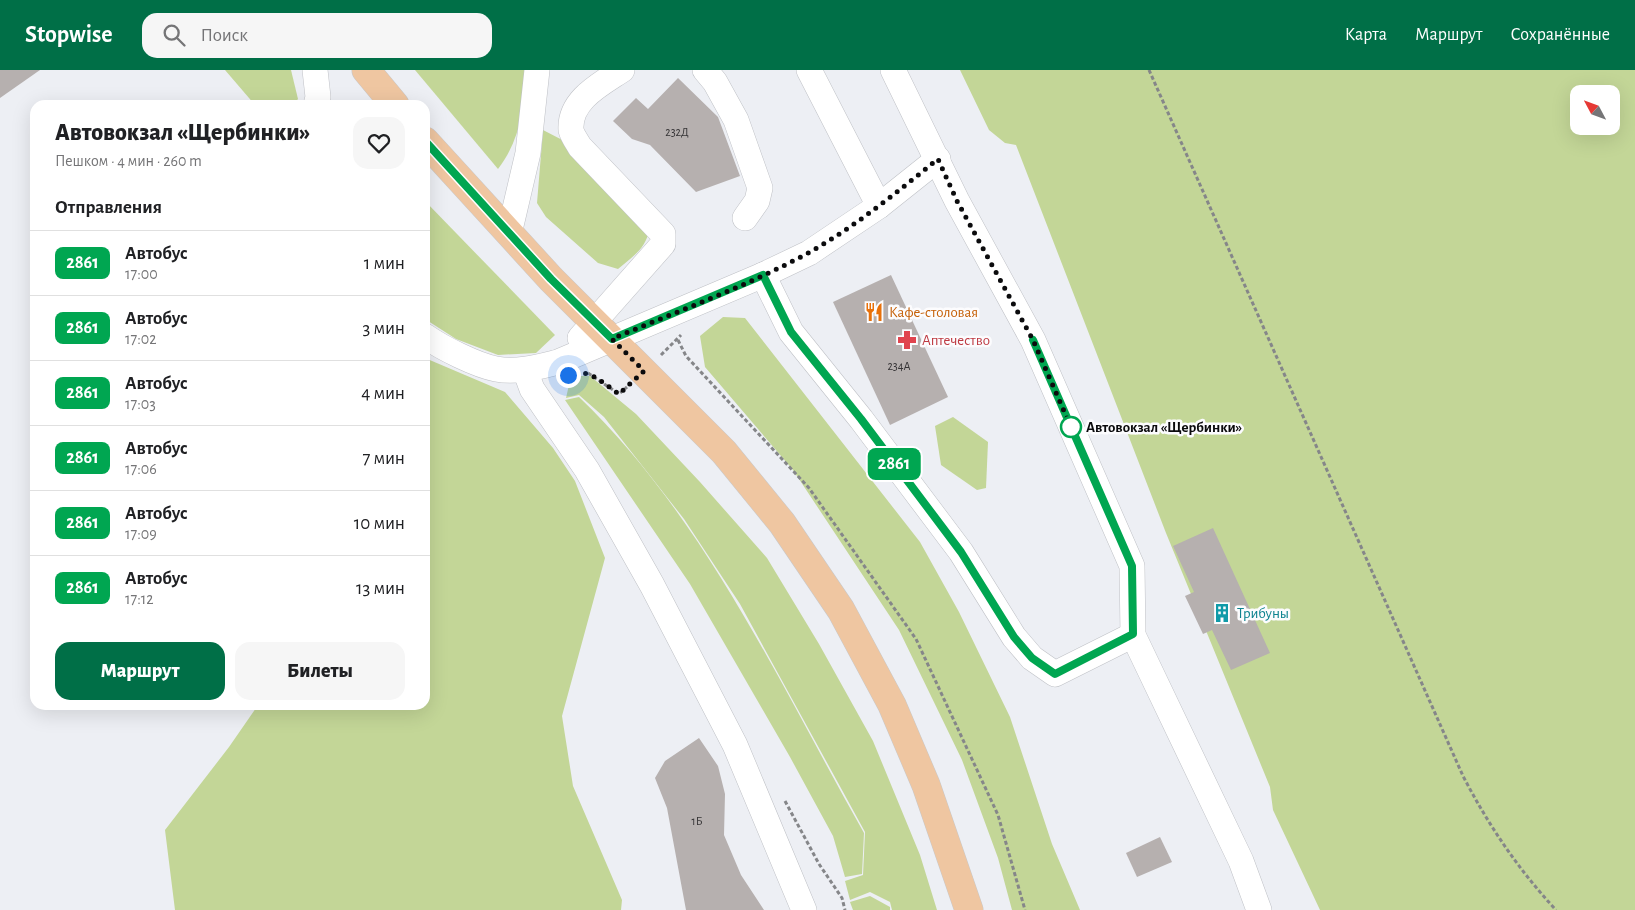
<!DOCTYPE html>
<html lang="ru">
<head>
<meta charset="utf-8">
<style>
  body { margin:0; font-family:"Alegreya Sans",sans-serif; background:#f6f6f6; color:#202124; height:100vh; display:flex; flex-direction:column; font-size:19px; white-space:nowrap }
  * { box-sizing:border-box; margin:0 }
  p { font-size:16px; color:#757577 }
  .icon { flex:none; width:28px; height:28px; fill:none; stroke:currentColor; stroke-width:2; stroke-linecap:round; stroke-linejoin:round }
  .map { position:relative; flex:1; overflow:hidden }
  .panel { position:absolute; left:30px; top:30px; width:400px; height:610px; display:flex; flex-direction:column; background:#fff; border-radius:15px; box-shadow:0 5px 20px #0002 }
  .panel>* { flex:none }
  .badge { padding:0 10px; border-radius:8px; font-size:18px; line-height:32px }
  .needle { width:32px; rotate:311deg }
  .fabs { position:absolute; left:1570px; top:15px; display:grid; gap:10px }
  .fabs a { display:grid; place-items:center; width:50px; height:50px; border-radius:10px; background:#fff; box-shadow:0 5px 20px #0002; font-size:25px }
  .you { position:absolute; width:25px; height:25px; margin:-12px; border:4px solid #fff; border-radius:50%; background:#1a73e8; box-shadow:0 0 0 8px #1a73e833 }
  .map>.badge { position:absolute; translate:-50% -50%; box-shadow:0 0 0 2px #fff }
  h2 { padding:0 25px; font-size:19px; line-height:45px }
  .round { display:grid; place-items:center; flex:none; width:52px; height:52px; border-radius:15px; background:#f6f6f6 }
  .summary { display:flex; align-items:center; justify-content:space-between; height:85px; padding:0 25px }
  h1 { font-size:24px; font-weight:800; line-height:38px }
  .action { display:flex; gap:10px; margin-top:auto; padding:10px 25px }
  .action a { flex:1; height:58px; border-radius:15px; background:#006f47; color:#fff; font-size:20px; font-weight:800; line-height:58px; text-align:center }
  .action a+a { background:#f6f6f6; color:#202124 }
  ul { padding:0; list-style:none }
  li { display:flex; align-items:center; gap:15px; height:65px; padding:0 25px; border-top:1px solid #e0e0e0 }
  li div { flex:1 }
  li b { display:block; font-size:19px }
  li em { font-style:normal }
  li .badge { min-width:55px; font-weight:700; text-align:center }
  header { display:flex; align-items:center; gap:30px; box-sizing:border-box; height:70px; padding:0 25px; background:#006f47; color:#fff }
  header strong { font-size:24px }
  nav { display:flex; gap:28px; margin-inline-start:auto; font-size:18px }
  .search { width:350px; height:45px; background:#f6f6f6; display:flex; align-items:center; gap:12px; box-sizing:border-box; padding:0 18px; border-radius:15px; color:#757577; font-size:19px }
  .map>svg:first-child { display:block }
</style>
</head>
<body>
<header>
<strong>Stopwise</strong>
<div class="search"><svg class="icon" aria-label="search" viewBox="0 0 24 24"><circle cx="10" cy="10" r="6"/><path d="M15 15l6 6"/></svg>Поиск</div>
<nav><a>Карта</a><a>Маршрут</a><a>Сохранённые</a></nav>
</header>
<div class="map">
<svg width="1635" height="840" viewBox="0 0 1635 840">
  <rect width="100%" height="100%" fill="#edeff4"/>
  <!-- green -->
  <g fill="#c3d697" fill-rule="evenodd">
    <path d="M 225,0 L 291,0 L 298,29 L 293,35 L 255,35 Z"/>
    <path d="M 415,0 L 527,0 C 525,35 520,71 498,99 Z"/>
    <path d="M 960,0 L 1635,0 L 1635,840 L 1320,840 L 1273,740 L 1270,717 L 1166,463 L 1016,75 L 1005,73 L 989,60 ZM 1579,24 L 1611,24 L 1611,56 L 1579,56 Z"/>
    <path d="M 543,60 L 572,75 L 649,159 C 647,178 632,187 618,199 L 598,193 L 546,147 L 537,133 Z"/>
    <path d="M 425,131 L 555,265 L 536,283 L 498,285 L 456,269 L 425,249 Z"/>
    <path d="M 723,247 L 745,248 L 920,472 L 959,542 L 1010,647 L 1052,774 L 1080,840 L 1012,840 L 998,788 L 962,690 L 899,560 L 793,400 L 705,297 L 700,266 Z"/>
    <path d="M 425,288 L 505,322 L 553,378 L 575,411 L 605,488 L 562,646 L 573,716 L 622,830 L 621,840 L 175,840 L 165,760 L 229,677 L 258,635 L 425,635 Z"/>
    <path d="M 571,306 L 590,306 L 636,344 L 700,412 L 767,488 L 819,574 L 873,671 L 920,785 L 937,840 L 892,840 L 890,832 L 870,822 L 850,830 L 845,811 L 863,805 L 865,762 L 740,534 L 684,449 L 604,347 L 579,325 L 566,328 Z"/>
    <path d="M 579,327 C 705,448 779,613 864,763 L 862,804 L 845,807 L 833,766 L 790,687 L 690,514 L 565,330 Z"/>
    <path d="M 953,347 L 988,372 L 986,418 L 977,420 L 941,395 L 935,356 Z"/>
    <path d="M 870,826 L 890,837 L 890,840 L 853,840 L 850,832 Z"/>
  </g>
  <!-- building -->
  <g fill="#b6b0af">
    <path d="M 0,0 L 40,0 L 0,28 Z"/>
    <path d="M 678,8 L 718,47 L 740,106 L 696,122 L 650,75 L 632,69 L 613,51 L 636,28 L 648,39 Z"/>
    <path d="M 891,205 L 948,327 L 890,355 L 833,232 Z"/>
    <path d="M 1213,458 L 1270,583 L 1231,600 L 1212,560 L 1203,564 L 1185,526 L 1194,522 L 1173,476 Z"/>
    <path d="M 699,668 L 718,696 L 725,724 L 724,765 L 741,805 L 764,840 L 686,840 L 667,738 L 655,708 L 665,691 Z"/>
    <path d="M 1160,767 L 1172,792 L 1137,807 L 1126,783 Z"/>
  </g>
  <g fill="none" stroke-linecap="round" stroke-linejoin="round">
    <!-- minor casing -->
    <g stroke="#bfc1c6" stroke-width="26">
      <g id="minor">
        <path d="M 315,0 L 318,27 L 316,35"/>
        <path d="M 705,0 L 715,12 L 736,50 L 760,118 L 757,131 L 745,148"/>
        <path d="M 809,0 L 879,136"/>
        <path d="M 893,0 L 957,131 L 1033,270 L 1132,496 L 1133,565 L 1241,791 L 1259,840"/>
        <path d="M 509,164 L 528,83 L 537,0"/>
        <path d="M 763,205 L 791,262 L 861,349 L 961,482 L 1014,567 L 1032,588 L 1055,604 L 1133,565"/>
        <path d="M 425,266 C 442,278 476,295 496,299 C 517,303 538,297 558,292 L 763,205 L 809,183 L 879,136 L 938,89"/>
        <path d="M 580,268 L 663,174 L 663,164 L 580,77 C 577,72 572,65 571,60 C 569,30 601,14 622,0"/>
        <path d="M 525,300 L 532,319 L 587,400 L 652,515 L 735,675 L 804,840"/>
      </g>
    </g>
    <!-- major casing -->
    <g stroke="#c9c9ca" stroke-width="29">
      <g id="major">
        <path d="M 366,0 L 395,35"/>
        <path d="M 425,71 L 551,209 L 724,382 L 782,453 L 841,540 L 892,635 L 926,715 L 969,840"/>
      </g>
    </g>
    <!-- path -->
    <g stroke="#858689" stroke-width="3" stroke-dasharray="4 2.5" stroke-linecap="butt">
      <path d="M 1149,0 L 1463,706 C 1489,756 1518,799 1556,840"/>
      <path d="M 678,270 L 686,286 L 809,418 L 916,569 L 998,745 L 1025,840"/>
      <path d="M 661,285 L 681,265"/>
      <path d="M 588,303 L 619,324 L 627,317"/>
      <path d="M 785,731 L 819,794 L 842,828 L 845,840"/>
    </g>
    <!-- minor -->
    <use href="#minor" stroke="#fff" stroke-width="25"/>
    <!-- major -->
    <use href="#major" stroke="#efc6a1" stroke-width="28"/>
  </g>
  <g fill="none" stroke-linecap="round" stroke-linejoin="round">
    <!-- line casing -->
    <g stroke="#fff" stroke-width="11">
      <path id="line" d="M 425,71 L 551,209 L 612,269 L 763,205 L 791,262 L 861,349 L 961,482 L 1014,567 L 1032,588 L 1055,604 L 1133,564 L 1132,496 L 1033,270"/>
    </g>
    <!-- line -->
    <use href="#line" stroke="#00a651" stroke-width="8"/>
    <!-- walk -->
    <path stroke="#0b0b0d" stroke-width="5" stroke-dasharray="0 9" d="M 568,305 C 587,296 604,314 619,324 L 644,301 L 612,269 C 677,241 746,217 808,183 C 855,157 897,122 938,89 L 957,131 L 1033,270 L 1071,357"/>
  </g>
  <!-- icons -->
  <defs>
    <g id="restaurant-bare" transform="scale(1.5)"><path d="M-5-6h1v4h1v-4h1v4h1v-4h1v5L-1.5 .5V6h-2V.5L-5-1ZM5-6V6H3V1.5H1.5Q1.5-4 5-6Z" fill="#e8710a" stroke="#fcfcfe" stroke-width="2.5" paint-order="stroke"/></g>
    <g id="pharmacy-bare" transform="scale(1.5)"><path d="M-2-6h4v4h4v4h-4v4h-4v-4h-4v-4h4Z" fill="#e0444e" stroke="#fcfcfe" stroke-width="2.5" paint-order="stroke"/></g>
    <g id="building-bare" transform="scale(1.5)"><path d="M-4-6H4V6H1V3H-1V6H-4ZM-2.5-4.3h1.7v1.8h-1.7ZM.8-4.3h1.7v1.8H.8ZM-2.5-1h1.7V.8h-1.7ZM.8-1h1.7V.8H.8Z" fill="#0f9aa8" stroke="#fcfcfe" stroke-width="2.5" paint-order="stroke"/></g>
  </defs>
  <g fill-rule="evenodd">
    <use href="#restaurant-bare" x="874" y="242"/>
    <use href="#pharmacy-bare" x="907" y="270"/>
    <use href="#building-bare" x="1222" y="543"/>
  </g>
  <!-- markers -->
  <circle fill="#fff" stroke="#00a651" stroke-width="2.5" cx="1071" cy="357" r="10"/>
  <g text-anchor="middle" dominant-baseline="central" stroke-width="5" stroke-linejoin="round" paint-order="stroke">
    <!-- number labels -->
    <g font-size="12" fill="#363436">
      <text x="677" y="62">232Д</text>
      <text x="899" y="296">234А</text>
      <text x="697" y="751">1Б</text>
    </g>
    <!-- food labels -->
    <g font-size="15" fill="#c56008" stroke="#fcfcfe" text-anchor="start">
      <text x="889" y="242">Кафе-столовая</text>
    </g>
    <!-- health labels -->
    <g font-size="15" fill="#be3a42" stroke="#fcfcfe" text-anchor="start">
      <text x="922" y="270">Аптечество</text>
    </g>
    <!-- stop labels -->
    <g font-size="15" font-weight="bold" fill="#0b0b0d" stroke="#fcfcfe" text-anchor="start">
      <text x="1086" y="357">Автовокзал «Щербинки»</text>
    </g>
    <!-- culture labels -->
    <g font-size="15" fill="#0d838f" stroke="#fcfcfe" text-anchor="start">
      <text x="1237" y="543">Трибуны</text>
    </g>
  </g>
</svg>
<div class="fabs">
<a><svg class="needle" viewBox="-14 -14 28 28"><path d="M0-13l5 13h-10z" fill="#e53935"/><path d="M0 13l5-13h-10z" fill="#757577"/></svg></a>
</div>
<div class="you" style="left:568px;top:305px"></div>
<b class="badge" style="left:894px;top:394px;background:#00a651;color:#fff">2861</b>
<section class="panel">
<div class="summary"><div><h1>Автовокзал «Щербинки»</h1><p>Пешком · 4 мин · 260 m</p></div><a class="round"><svg class="icon" aria-label="heart" viewBox="0 0 24 24"><path d="M12 20l-8-8c-3-5 5-10 8-4 3-6 11-1 8 4z"/></svg></a></div>
<h2>Отправления</h2>
<ul>
<li><span class="badge" style="background:#00a651;color:#fff">2861</span><div><b>Автобус</b><p>17:00</p></div><em>1 мин</em></li>
<li><span class="badge" style="background:#00a651;color:#fff">2861</span><div><b>Автобус</b><p>17:02</p></div><em>3 мин</em></li>
<li><span class="badge" style="background:#00a651;color:#fff">2861</span><div><b>Автобус</b><p>17:03</p></div><em>4 мин</em></li>
<li><span class="badge" style="background:#00a651;color:#fff">2861</span><div><b>Автобус</b><p>17:06</p></div><em>7 мин</em></li>
<li><span class="badge" style="background:#00a651;color:#fff">2861</span><div><b>Автобус</b><p>17:09</p></div><em>10 мин</em></li>
<li><span class="badge" style="background:#00a651;color:#fff">2861</span><div><b>Автобус</b><p>17:12</p></div><em>13 мин</em></li>
</ul>
<div class="action"><a>Маршрут</a><a>Билеты</a></div>
</section>
</div>
</body>
</html>
